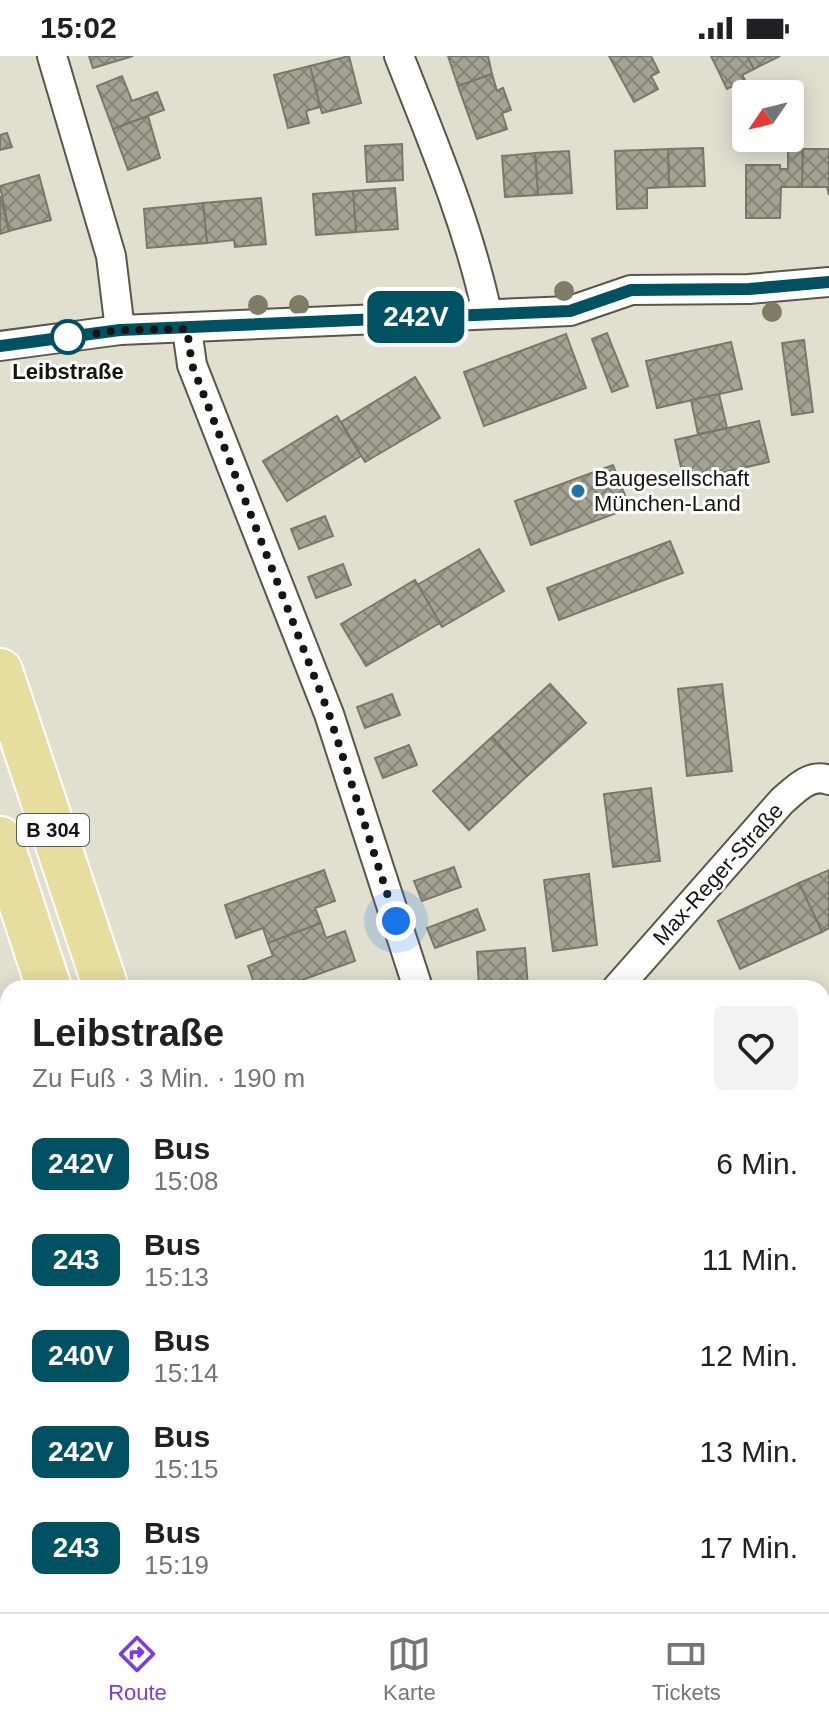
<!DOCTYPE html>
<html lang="de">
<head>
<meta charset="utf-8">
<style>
  body { margin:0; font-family:Arial,sans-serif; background:#f2f2f2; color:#202124; height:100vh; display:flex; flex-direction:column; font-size:30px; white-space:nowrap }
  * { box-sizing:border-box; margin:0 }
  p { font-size:26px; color:#757577 }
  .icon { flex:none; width:44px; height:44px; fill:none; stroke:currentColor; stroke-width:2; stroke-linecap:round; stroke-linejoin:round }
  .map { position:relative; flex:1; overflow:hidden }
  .drawer { position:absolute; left:0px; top:924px; width:830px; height:632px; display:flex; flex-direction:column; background:#fff; border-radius:24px 24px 0 0; box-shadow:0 4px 20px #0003 }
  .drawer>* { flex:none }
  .badge { padding:0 16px; border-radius:12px; font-size:28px; line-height:52px }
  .needle { width:52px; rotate:235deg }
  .controls { position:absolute; left:732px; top:24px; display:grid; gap:16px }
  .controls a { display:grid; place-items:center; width:72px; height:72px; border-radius:8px; background:#fff; box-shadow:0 4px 20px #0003; font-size:40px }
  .you { position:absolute; width:40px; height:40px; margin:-20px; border:6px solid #fff; border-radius:50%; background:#1a73e8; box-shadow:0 0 0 12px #1a73e833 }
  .map>.badge { position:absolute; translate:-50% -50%; box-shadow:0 0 0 4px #fff }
  .round { display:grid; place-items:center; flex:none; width:84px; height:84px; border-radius:8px; background:#f2f2f2 }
  .overview { display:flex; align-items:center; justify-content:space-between; height:136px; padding:0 32px }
  h1 { font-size:38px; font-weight:800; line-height:60px }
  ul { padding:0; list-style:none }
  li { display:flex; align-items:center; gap:24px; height:96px; padding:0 32px }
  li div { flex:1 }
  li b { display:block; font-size:30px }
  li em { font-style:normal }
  li .badge { min-width:88px; font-weight:700; text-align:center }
  .status { display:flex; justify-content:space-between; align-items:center; height:56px; padding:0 40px; background:#fff; direction:ltr }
  .status svg { height:22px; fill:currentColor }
  .dock { display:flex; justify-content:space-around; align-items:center; height:112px; border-top:2px solid #e0e0e0; background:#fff; font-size:22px; color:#757577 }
  .dock a { display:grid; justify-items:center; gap:4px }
  .dock .on { color:#7c3aed }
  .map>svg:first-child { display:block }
</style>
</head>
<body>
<div class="status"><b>15:02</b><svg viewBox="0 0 49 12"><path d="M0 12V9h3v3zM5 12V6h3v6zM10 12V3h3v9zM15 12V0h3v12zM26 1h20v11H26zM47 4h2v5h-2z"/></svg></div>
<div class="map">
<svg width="829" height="1556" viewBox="0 0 829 1556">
  <defs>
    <pattern id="building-cross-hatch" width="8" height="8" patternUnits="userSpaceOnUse" patternTransform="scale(2)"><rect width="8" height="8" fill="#a5a395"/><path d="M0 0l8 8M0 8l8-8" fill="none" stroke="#858478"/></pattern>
  </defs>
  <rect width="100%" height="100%" fill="#e1dfd0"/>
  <!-- built -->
  <path fill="#d7d4bd" d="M 822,1178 L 829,1188 L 829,1556 L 416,1556 L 423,1548 L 822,1548 Z"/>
  <!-- pitch -->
  <g fill="#bdb47b">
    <path d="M 829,1254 L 829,1486 L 822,1491 L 822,1259 Z"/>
    <path d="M 578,1548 L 667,1548 L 655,1556 L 584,1556 Z"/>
    <path d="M 699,1548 L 740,1548 L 729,1556 L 704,1556 Z"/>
    <path d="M 769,1548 L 792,1548 L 798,1556 L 758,1556 Z"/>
  </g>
  <!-- building -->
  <g fill="url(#building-cross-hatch)" stroke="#7a786a" stroke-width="2">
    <path d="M 89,0 L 133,0 L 93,12 Z"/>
    <path d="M 349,0 L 361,47 L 322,57 L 310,10 Z"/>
    <path d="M 448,0 L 488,0 L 492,18 L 458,30 Z"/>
    <path d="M 609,0 L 651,0 L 659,16 L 651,20 L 658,33 L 634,46 Z"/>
    <path d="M 711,0 L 747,0 L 754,13 L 742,19 L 745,24 L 727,33 Z"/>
    <path d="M 747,0 L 780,0 L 754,13 Z"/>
    <path d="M 310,10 L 320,51 L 306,55 L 309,67 L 288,72 L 274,19 Z"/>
    <path d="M 492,18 L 497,35 L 503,32 L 511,54 L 502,57 L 507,73 L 477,83 L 458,30 Z"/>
    <path d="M 122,20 L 132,45 L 157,36 L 164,54 L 113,73 L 97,30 Z"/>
    <path d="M 148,60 L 160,102 L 128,114 L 113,73 Z"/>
    <path d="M 7,77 L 12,91 L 0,94 L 0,79 Z"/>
    <path d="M 402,88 L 403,124 L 367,126 L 365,90 Z"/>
    <path d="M 703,92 L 705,130 L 669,131 L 668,93 Z"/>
    <path d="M 668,93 L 669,131 L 647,132 L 647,152 L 617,153 L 615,95 Z"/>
    <path d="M 788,93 L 803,93 L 802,131 L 781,131 L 780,162 L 746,162 L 746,109 L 780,109 L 780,113 L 788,113 Z"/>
    <path d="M 803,93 L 829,93 L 829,139 L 827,131 L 802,131 Z"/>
    <path d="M 569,95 L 572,137 L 538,139 L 535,97 Z"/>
    <path d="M 535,97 L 538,139 L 505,141 L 502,100 Z"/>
    <path d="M 39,119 L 51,164 L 9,175 L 0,130 Z"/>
    <path d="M 395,132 L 398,173 L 356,176 L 353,135 Z"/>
    <path d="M 353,135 L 356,176 L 316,179 L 313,138 Z"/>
    <path d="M 0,140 L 9,175 L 0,178 Z"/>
    <path d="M 261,142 L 266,188 L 235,191 L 234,184 L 207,187 L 203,147 Z"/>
    <path d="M 203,147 L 207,187 L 147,192 L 144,153 Z"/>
    <path d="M 607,277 L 628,330 L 612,336 L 592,283 Z"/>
    <path d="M 566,278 L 586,332 L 484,370 L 464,316 Z"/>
    <path d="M 804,284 L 813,356 L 792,359 L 782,287 Z"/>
    <path d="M 731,286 L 742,333 L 657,352 L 646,305 Z"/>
    <path d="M 415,321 L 440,362 L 365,406 L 341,366 Z"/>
    <path d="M 719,338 L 727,372 L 698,378 L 691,344 Z"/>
    <path d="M 337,360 L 361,400 L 287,445 L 263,405 Z"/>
    <path d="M 759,365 L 769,406 L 684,425 L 675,384 Z"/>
    <path d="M 613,409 L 630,452 L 531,489 L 515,445 Z"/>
    <path d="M 325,460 L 333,480 L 299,493 L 291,473 Z"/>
    <path d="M 670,485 L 683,517 L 559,564 L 547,532 Z"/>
    <path d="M 479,493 L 504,535 L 442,571 L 417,529 Z"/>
    <path d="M 343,508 L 351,529 L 316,542 L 308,521 Z"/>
    <path d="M 415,524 L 440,567 L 366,610 L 341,568 Z"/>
    <path d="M 550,628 L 586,667 L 527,720 L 492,681 Z"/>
    <path d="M 722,628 L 732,715 L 687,720 L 678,633 Z"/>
    <path d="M 392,638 L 400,659 L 365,672 L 357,651 Z"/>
    <path d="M 492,681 L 527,720 L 469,774 L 433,735 Z"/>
    <path d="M 409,689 L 417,709 L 383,722 L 375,702 Z"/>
    <path d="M 651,732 L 660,805 L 613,811 L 604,738 Z"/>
    <path d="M 454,811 L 461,831 L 422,845 L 414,825 Z"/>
    <path d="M 324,814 L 335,845 L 315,852 L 321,867 L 268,887 L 263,872 L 236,882 L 225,849 Z"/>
    <path d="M 829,814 L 829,872 L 822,876 L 799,827 Z"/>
    <path d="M 589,818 L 597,889 L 553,895 L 544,824 Z"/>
    <path d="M 799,827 L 822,876 L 740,913 L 718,865 Z"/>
    <path d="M 477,853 L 485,874 L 435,892 L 427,872 Z"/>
    <path d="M 321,867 L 326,882 L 345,875 L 355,905 L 280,932 L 256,932 L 248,910 L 273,900 L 268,887 Z"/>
    <path d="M 525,892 L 528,932 L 479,932 L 477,896 Z"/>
    <path d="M 2,1029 L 8,1046 L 8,1084 L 0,1086 Z"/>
    <path d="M 8,1116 L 8,1241 L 0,1215 L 0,1118 Z"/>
    <path d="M 0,1371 L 6,1390 L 0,1392 Z"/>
    <path d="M 8,1504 L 8,1546 L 0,1521 L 0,1506 Z"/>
  </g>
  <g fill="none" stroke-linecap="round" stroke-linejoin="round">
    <!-- minor casing -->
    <g stroke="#59574a" stroke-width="32">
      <g id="minor">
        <path d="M 52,0 L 111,200 L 120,274"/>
        <path d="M 399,0 C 432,84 468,168 487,257"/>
        <path d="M 187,273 L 192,309 L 329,658 L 418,932"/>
        <path d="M 0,290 L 120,274 L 570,255 L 631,234 L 749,233 L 829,226"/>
        <path d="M 617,932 L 782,745 C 796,733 810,717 829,724"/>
        <path d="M 822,1035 L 829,1026"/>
        <path d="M 0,1418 L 8,1415"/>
        <path d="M 374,1556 L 381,1548"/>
      </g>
    </g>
    <!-- primary casing -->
    <g stroke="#fff" stroke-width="48">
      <g id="primary">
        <path d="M 0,615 L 106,932"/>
        <path d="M 0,783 L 49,932"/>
        <path d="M 254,1548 L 256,1556"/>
        <path d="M 311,1548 L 314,1556"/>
      </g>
    </g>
    <!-- minor -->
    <use href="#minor" stroke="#fff" stroke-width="28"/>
    <!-- primary -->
    <use href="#primary" stroke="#e6dd9e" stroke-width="44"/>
  </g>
  <!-- trees -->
  <g fill="#7f7b65">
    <circle cx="564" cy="235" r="10"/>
    <circle cx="258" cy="249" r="10"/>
    <circle cx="299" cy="249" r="10"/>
    <circle cx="772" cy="256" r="10"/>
  </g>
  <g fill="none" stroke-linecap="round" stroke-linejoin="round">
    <!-- line casing -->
    <g stroke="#fff" stroke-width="18">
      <path id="line" d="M 0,290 L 120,274 L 570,255 L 631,234 L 749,233 L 829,226"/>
    </g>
    <!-- line -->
    <use href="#line" stroke="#005262" stroke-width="12"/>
    <!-- walk -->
    <path stroke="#161510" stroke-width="8" stroke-dasharray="0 14.4" d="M 68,281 L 120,274 L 187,273 L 192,309 L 329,658 L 396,865"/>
  </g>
  <!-- markers -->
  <circle fill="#fff" stroke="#005262" stroke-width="4" cx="68" cy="281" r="16"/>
  <circle fill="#2174a5" stroke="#fff" stroke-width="3" cx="578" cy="435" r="8"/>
  <g text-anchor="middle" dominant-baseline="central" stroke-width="6" stroke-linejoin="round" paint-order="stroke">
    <!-- shield labels -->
    <rect fill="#fff" stroke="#5c5b58" stroke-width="2" x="17" y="758" width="72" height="32" rx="6"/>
    <g font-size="20" font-weight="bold" fill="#161510">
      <text x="53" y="774">B 304</text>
    </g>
    <!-- stop labels -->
    <g font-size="22" font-weight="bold" fill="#161510" stroke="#fff">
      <text x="68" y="315">Leibstraße</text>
    </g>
    <!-- poi labels -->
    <g font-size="22" fill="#161510" stroke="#fff" text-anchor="start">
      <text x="594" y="422">Baugesellschaft<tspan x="594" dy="25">München-Land</tspan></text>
    </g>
    <!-- street labels -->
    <g font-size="22" fill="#161510" stroke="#fff">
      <text transform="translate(718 818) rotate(-48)">Max-Reger-Straße</text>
    </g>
  </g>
</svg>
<div class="controls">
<a><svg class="needle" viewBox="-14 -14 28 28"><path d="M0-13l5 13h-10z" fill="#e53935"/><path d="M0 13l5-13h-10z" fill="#757577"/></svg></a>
</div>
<div class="you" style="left:396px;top:865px"></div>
<b class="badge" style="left:416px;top:261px;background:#005262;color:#fff">242V</b>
<section class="drawer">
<div class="overview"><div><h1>Leibstraße</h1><p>Zu Fuß · 3 Min. · 190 m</p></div><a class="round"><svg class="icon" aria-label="heart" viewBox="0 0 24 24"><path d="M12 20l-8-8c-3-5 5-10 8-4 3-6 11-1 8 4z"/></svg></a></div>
<ul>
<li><span class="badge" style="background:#005262;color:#fff">242V</span><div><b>Bus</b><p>15:08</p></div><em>6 Min.</em></li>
<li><span class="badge" style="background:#005262;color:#fff">243</span><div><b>Bus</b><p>15:13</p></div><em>11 Min.</em></li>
<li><span class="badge" style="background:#005262;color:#fff">240V</span><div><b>Bus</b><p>15:14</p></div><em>12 Min.</em></li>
<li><span class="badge" style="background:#005262;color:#fff">242V</span><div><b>Bus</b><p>15:15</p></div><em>13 Min.</em></li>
<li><span class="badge" style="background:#005262;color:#fff">243</span><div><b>Bus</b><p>15:19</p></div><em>17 Min.</em></li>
</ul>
</section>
</div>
<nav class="dock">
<a class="on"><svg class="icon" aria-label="directions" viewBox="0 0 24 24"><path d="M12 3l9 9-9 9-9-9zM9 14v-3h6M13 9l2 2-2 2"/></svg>Route</a>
<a><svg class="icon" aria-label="map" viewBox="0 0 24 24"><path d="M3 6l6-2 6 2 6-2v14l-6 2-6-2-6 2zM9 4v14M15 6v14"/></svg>Karte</a>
<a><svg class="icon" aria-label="tickets" viewBox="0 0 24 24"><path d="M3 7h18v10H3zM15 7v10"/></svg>Tickets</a>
</nav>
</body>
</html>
